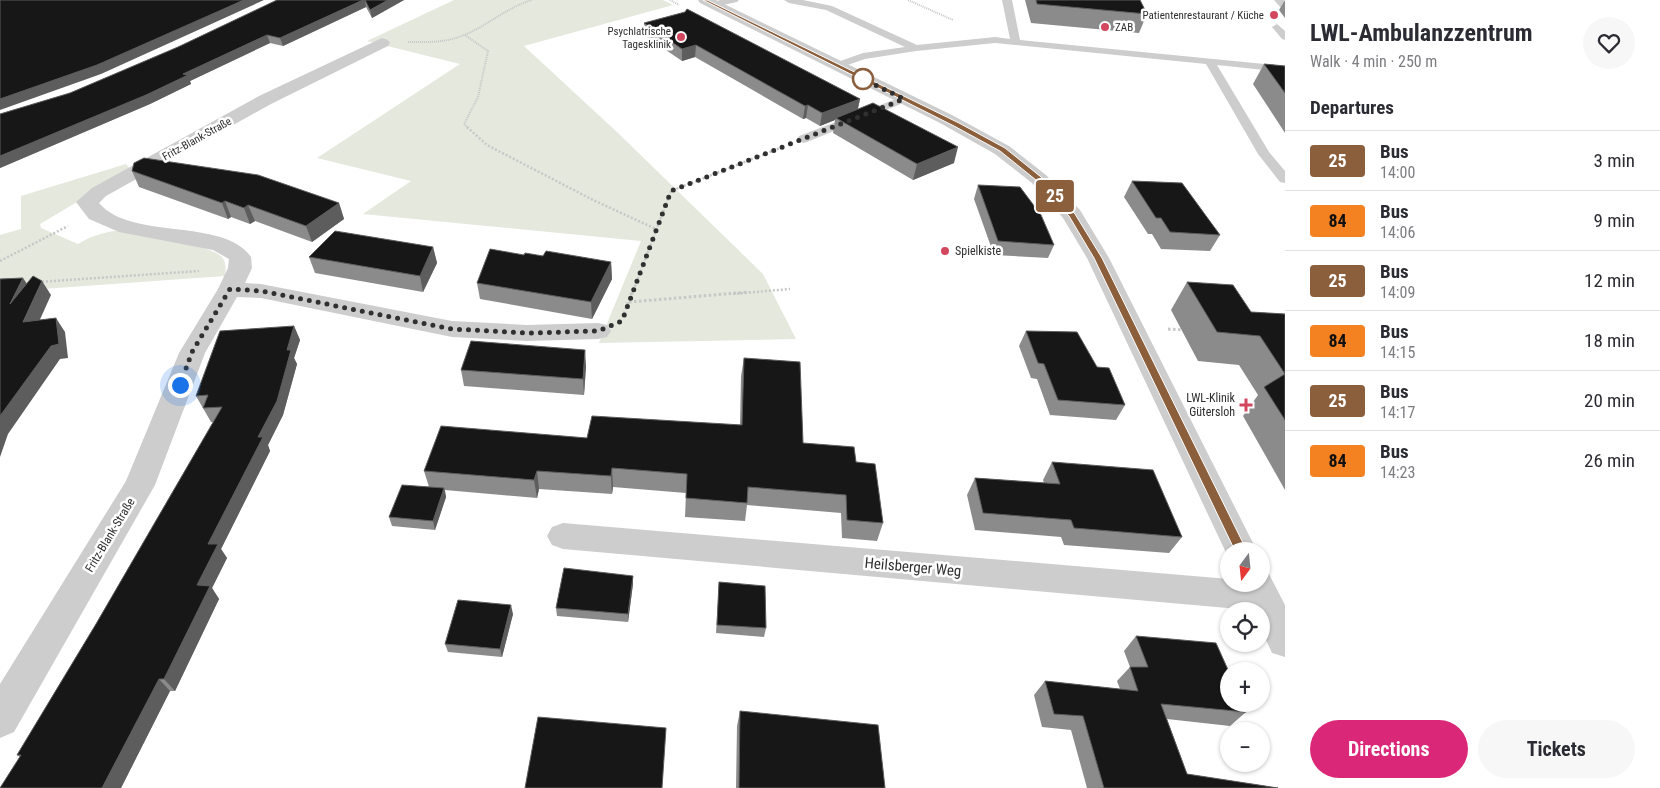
<!DOCTYPE html>
<html lang="en">
<head>
<meta charset="utf-8">
<style>
  body { margin:0; font-family:"Roboto Condensed",sans-serif; background:#f7f7f7; color:#2b2b33; height:100vh; display:flex; flex-direction:column; font-size:19px; white-space:nowrap }
  * { box-sizing:border-box; margin:0 }
  p { font-size:16px; color:#7c7c81 }
  .icon { flex:none; width:28px; height:28px; fill:none; stroke:currentColor; stroke-width:2; stroke-linecap:round; stroke-linejoin:round }
  .map { position:relative; flex:1; overflow:hidden }
  .panel { display:flex; flex-direction:column; background:#fff; width:375px }
  .panel>* { flex:none }
  .badge { padding:0 10px; border-radius:4px; font-size:18px; line-height:32px }
  .needle { width:32px; rotate:195deg }
  .fabs { position:absolute; left:1220px; top:542px; display:grid; gap:10px }
  .fabs a { display:grid; place-items:center; width:50px; height:50px; border-radius:50%; background:#fff; box-shadow:0 1px 4px #0004; font-size:25px }
  .you { position:absolute; width:25px; height:25px; margin:-12px; border:4px solid #fff; border-radius:50%; background:#1a73e8; box-shadow:0 0 0 8px #1a73e833 }
  .map>.badge { position:absolute; translate:-50% -50%; box-shadow:0 0 0 2px #fff }
  h2 { padding:0 25px; font-size:19px; line-height:45px }
  .round { display:grid; place-items:center; flex:none; width:52px; height:52px; border-radius:26px; background:#f7f7f7 }
  .headline { display:flex; align-items:center; justify-content:space-between; height:85px; padding:0 25px }
  h1 { font-size:24px; font-weight:700; line-height:38px }
  .cta { display:flex; gap:10px; margin-top:auto; padding:10px 25px }
  .cta a { flex:1; height:58px; border-radius:30px; background:#db2777; color:#fff; font-size:20px; font-weight:700; line-height:58px; text-align:center }
  .cta a+a { background:#f7f7f7; color:#2b2b33 }
  ul { padding:0; list-style:none }
  li { display:flex; align-items:center; gap:15px; height:60px; padding:0 25px; border-top:1px solid #e1e1e2 }
  li div { flex:1 }
  li b { display:block; font-size:19px }
  li em { font-style:normal }
  li .badge { min-width:55px; font-weight:700; text-align:center }
  main { display:flex; flex:1; min-height:0 }
  .map>svg:first-child { display:block }
</style>
</head>
<body>
<main>
<div class="map">
<svg width="1285" height="788" viewBox="0 0 1285 788">
  <rect width="100%" height="100%" fill="#fff"/>
  <!-- green -->
  <g fill="#e4e8dd">
    <path d="M 454,0 L 663,0 L 673,5 L 524,46 L 618,133 L 763,274 L 796,339 L 599,343 L 641,241 L 363,214 L 411,181 L 317,158 L 460,64 L 367,41 Z"/>
    <path d="M 126,164 L 131,170 L 40,224 L 41,228 L 78,244 C 89,237 101,233 114,231 C 131,230 212,245 222,257 C 226,262 226,270 225,276 L 0,292 L 0,235 L 21,229 L 21,196 Z"/>
  </g>
  <g fill="none" stroke-linecap="round" stroke-linejoin="round">
    <!-- path-far2 -->
    <g stroke="#c7c7c7" stroke-width="2" stroke-dasharray="1 1" stroke-linecap="butt">
      <path d="M 670,0 L 679,5"/>
      <path d="M 908,0 L 953,20"/>
      <path d="M 465,35 L 488,51 L 478,97 L 464,124 L 468,128"/>
      <path d="M 408,42 C 425,42 442,43 459,37 C 485,28 505,8 532,0"/>
    </g>
    <!-- path-far1 -->
    <g stroke="#c7c7c7" stroke-width="2.5" stroke-dasharray="2 2" stroke-linecap="butt">
      <path d="M 467,127 L 487,145 L 593,200 L 656,229"/>
      <path d="M 0,261 L 68,226"/>
      <path d="M 38,282 L 199,271"/>
      <path d="M 632,294 L 671,191 L 780,148"/>
      <path d="M 733,294 L 790,289"/>
    </g>
    <!-- path -->
    <g stroke="#c7c7c7" stroke-width="3" stroke-dasharray="2.5 2.5" stroke-linecap="butt">
      <path d="M 629,302 L 749,292"/>
      <path d="M 624,314 L 632,292"/>
      <path d="M 1168,329 L 1184,330"/>
    </g>
    <!-- lane -->
    <g fill="#cdcdcd" fill-rule="evenodd">
      <path d="M 720,0 L 739,0 L 737,2 L 714,7 L 709,4 Z"/>
      <path d="M 784,0 L 803,0 L 832,6 L 917,45 L 995,37 L 1010,39 L 1002,0 L 1012,0 L 1020,40 L 1285,66 L 1285,72 L 1217,65 L 1269,152 L 1285,171 L 1285,183 L 1280,182 L 1258,154 L 1206,64 L 995,43 L 916,51 L 865,59 L 836,69 L 832,68 L 831,66 L 832,64 L 863,53 L 905,47 L 826,10 L 789,3 Z"/>
      <path d="M 1274,0 L 1284,0 L 1285,10 L 1282,9 Z"/>
      <path d="M 1277,24 L 1285,31 L 1285,40 L 1282,39 L 1272,27 Z"/>
      <path d="M 904,96 L 908,97 L 910,99 L 908,101 L 807,142 L 803,143 L 797,139 L 799,136 Z"/>
    </g>
    <!-- street -->
    <g fill="#cdcdcd" fill-rule="evenodd">
      <path d="M 698,0 L 716,0 L 952,115 L 1009,146 L 1046,175 L 1080,210 L 1109,258 L 1257,551 L 1229,551 L 1229,559 L 1087,258 L 1063,218 L 1032,183 L 995,154 L 940,123 L 700,3 Z"/>
      <path d="M 382,38 L 388,40 L 390,43 L 388,46 L 271,104 L 106,196 L 99,203 C 131,241 224,217 251,257 L 252,268 L 245,283 L 261,284 L 452,321 L 527,325 L 598,323 L 607,325 L 611,331 L 607,337 L 598,339 L 527,341 L 452,337 L 261,298 L 237,297 L 205,353 L 155,485 L 14,732 L 0,738 L 0,684 L 126,481 L 179,353 L 218,289 L 228,268 L 229,259 L 213,250 L 119,232 L 89,219 L 76,202 L 92,188 L 259,96 Z"/>
      <path d="M 563,523 L 1229,579 L 1229,584 L 1261,584 L 1261,571 L 1269,574 L 1285,605 L 1285,657 L 1272,653 L 1261,629 L 1261,611 L 563,549 L 552,545 L 547,536 L 552,527 Z"/>
    </g>
  </g>
  <!-- wall -->
  <g fill="#8b8b8b">
    <path d="M 277,0 L 404,0 L 372,18 L 366,7 L 283,46 L 270,43 L 190,81 L 191,84 L 150,104 L 0,168 L 0,114 L 70,93 L 178,47 Z"/>
    <path d="M 1025,0 L 1140,0 L 1147,14 L 1139,33 L 1031,23 Z"/>
    <path d="M 1285,0 L 1285,18 L 1279,10 Z"/>
    <path d="M 644,23 L 860,99 L 858,109 L 954,163 L 913,180 L 833,133 L 835,120 L 820,126 L 806,118 L 803,119 L 695,57 L 682,61 L 644,35 Z"/>
    <path d="M 1264,64 L 1285,66 L 1285,133 L 1253,84 Z"/>
    <path d="M 132,171 L 339,203 L 344,219 L 312,242 L 255,221 L 250,224 L 231,217 L 228,219 L 139,187 Z"/>
    <path d="M 1132,181 L 1220,235 L 1210,251 L 1161,249 L 1152,234 L 1148,234 L 1124,197 Z"/>
    <path d="M 978,185 L 1054,245 L 1048,258 L 994,255 L 974,199 Z"/>
    <path d="M 433,247 L 437,263 L 423,292 L 315,273 L 309,257 Z"/>
    <path d="M 524,255 L 611,262 L 612,279 L 592,319 L 480,299 L 477,283 Z"/>
    <path d="M 1187,282 L 1251,312 L 1285,314 L 1285,490 L 1243,416 L 1258,395 L 1239,365 L 1198,361 L 1171,310 Z"/>
    <path d="M 294,326 L 300,340 L 294,358 L 297,364 L 283,415 L 268,445 L 270,451 L 221,549 L 227,558 L 212,588 L 219,599 L 175,691 L 170,691 L 121,788 L 0,788 L 20,757 L 17,755 L 96,624 L 213,422 L 211,422 L 196,396 Z"/>
    <path d="M 1026,331 L 1097,367 L 1125,405 L 1116,420 L 1050,415 L 1037,379 L 1031,378 L 1019,346 Z"/>
    <path d="M 744,358 L 803,443 L 856,462 L 883,523 L 877,541 L 842,538 L 841,513 L 747,505 L 745,521 L 685,517 L 686,493 L 613,487 L 612,494 L 539,489 L 537,498 L 445,490 L 446,497 L 435,530 L 392,526 L 389,517 L 429,487 L 424,471 L 587,438 L 740,425 L 741,376 Z"/>
    <path d="M 586,366 L 584,395 L 464,386 L 461,370 Z"/>
    <path d="M 1052,462 L 1182,537 L 1169,553 L 1064,545 L 1061,537 L 975,530 L 967,495 L 975,478 L 1044,483 L 1043,480 Z"/>
    <path d="M 633,576 L 633,584 L 628,622 L 557,616 L 556,608 Z"/>
    <path d="M 719,582 L 766,628 L 764,637 L 716,633 Z"/>
    <path d="M 513,614 L 502,657 L 448,652 L 445,644 Z"/>
    <path d="M 1136,636 L 1246,712 L 1230,726 L 1167,719 L 1187,774 L 1278,788 L 1087,788 L 1071,730 L 1042,727 L 1034,695 L 1045,681 L 1120,689 L 1117,681 L 1130,667 L 1124,651 Z"/>
    <path d="M 740,711 L 885,788 L 736,788 L 737,726 Z"/>
  </g>
  <!-- shaded-wall -->
  <g fill="#5d5d5d">
    <path d="M 244,0 L 264,0 L 101,74 L 0,110 L 0,99 Z"/>
    <path d="M 363,0 L 365,0 L 366,7 L 283,46 L 280,38 Z"/>
    <path d="M 388,0 L 404,0 L 372,18 L 370,10 Z"/>
    <path d="M 267,35 L 270,43 L 190,81 L 191,84 L 150,104 L 0,168 L 0,156 L 183,74 Z"/>
    <path d="M 696,45 L 695,57 L 682,61 L 682,49 Z"/>
    <path d="M 860,99 L 857,112 L 836,118 L 835,120 L 820,126 L 822,113 Z"/>
    <path d="M 808,105 L 806,118 L 803,119 L 805,106 Z"/>
    <path d="M 958,147 L 954,163 L 913,180 L 917,164 Z"/>
    <path d="M 225,201 L 231,217 L 228,219 L 222,203 Z"/>
    <path d="M 339,203 L 344,219 L 312,242 L 306,226 Z"/>
    <path d="M 248,205 L 255,221 L 250,224 L 244,208 Z"/>
    <path d="M 433,247 L 437,263 L 423,292 L 420,276 Z"/>
    <path d="M 611,262 L 612,279 L 592,319 L 591,302 Z"/>
    <path d="M 23,278 L 32,291 L 10,304 Z"/>
    <path d="M 42,281 L 51,295 L 33,335 L 23,322 Z"/>
    <path d="M 56,318 L 65,332 L 68,358 L 60,359 L 8,434 L 0,457 L 0,416 Z"/>
    <path d="M 294,326 L 300,340 L 294,358 L 297,364 L 283,415 L 268,445 L 270,451 L 221,549 L 227,558 L 212,588 L 219,599 L 175,691 L 164,679 L 197,585 L 208,544 L 258,437 L 287,350 Z"/>
    <path d="M 585,350 L 586,366 L 584,395 L 583,379 Z"/>
    <path d="M 612,468 L 613,487 L 612,494 L 611,476 Z"/>
    <path d="M 537,471 L 539,489 L 537,498 L 534,480 Z"/>
    <path d="M 444,488 L 446,497 L 435,530 L 433,521 Z"/>
    <path d="M 633,576 L 633,584 L 628,622 L 628,614 Z"/>
    <path d="M 511,605 L 513,614 L 502,657 L 500,649 Z"/>
    <path d="M 159,679 L 170,691 L 121,788 L 102,788 Z"/>
  </g>
  <!-- building -->
  <g fill="#171717" stroke="#5d5d5d">
    <path d="M 0,0 L 244,0 L 97,65 L 0,99 Z"/>
    <path d="M 277,0 L 363,0 L 280,38 L 267,35 L 183,74 L 188,75 L 146,95 L 0,156 L 0,114 L 70,93 L 178,47 Z"/>
    <path d="M 365,0 L 388,0 L 370,10 Z"/>
    <path d="M 1036,0 L 1140,0 L 1147,14 L 1037,4 Z"/>
    <path d="M 687,9 L 860,99 L 822,113 L 808,105 L 805,106 L 696,45 L 682,49 L 644,23 L 685,12 Z"/>
    <path d="M 1264,64 L 1285,66 L 1285,93 Z"/>
    <path d="M 873,103 L 958,147 L 917,164 L 836,118 Z"/>
    <path d="M 144,158 L 258,175 L 339,203 L 306,226 L 248,205 L 244,208 L 225,201 L 222,203 L 132,171 L 134,163 Z"/>
    <path d="M 1132,181 L 1182,183 L 1220,235 L 1170,232 L 1161,218 L 1156,218 Z"/>
    <path d="M 978,185 L 1020,187 L 1041,215 L 1054,245 L 998,241 Z"/>
    <path d="M 335,231 L 433,247 L 420,276 L 309,257 Z"/>
    <path d="M 490,249 L 524,255 L 525,253 L 543,256 L 546,251 L 611,262 L 591,302 L 477,283 Z"/>
    <path d="M 33,276 L 42,281 L 23,322 L 56,318 L 59,344 L 51,346 L 0,416 L 0,279 L 23,278 L 10,304 Z"/>
    <path d="M 1187,282 L 1233,285 L 1251,312 L 1285,314 L 1285,374 L 1260,336 L 1217,332 Z"/>
    <path d="M 294,326 L 287,350 L 291,350 L 277,401 L 258,437 L 263,437 L 208,544 L 218,544 L 197,585 L 210,586 L 164,679 L 159,679 L 102,788 L 0,788 L 21,755 L 17,755 L 96,624 L 222,407 L 203,408 L 208,395 L 196,396 L 220,331 Z"/>
    <path d="M 1026,331 L 1077,332 L 1097,367 L 1109,368 L 1125,405 L 1058,400 L 1044,364 L 1038,363 Z"/>
    <path d="M 471,341 L 585,350 L 583,379 L 461,370 Z"/>
    <path d="M 744,358 L 800,362 L 803,443 L 854,447 L 856,462 L 875,464 L 883,523 L 847,520 L 846,495 L 748,487 L 747,503 L 686,498 L 687,474 L 612,468 L 611,476 L 537,471 L 534,480 L 424,471 L 441,426 L 587,438 L 592,416 L 742,425 Z"/>
    <path d="M 1285,374 L 1285,420 L 1264,387 Z"/>
    <path d="M 1052,462 L 1153,470 L 1182,537 L 1074,528 L 1071,520 L 983,513 L 975,478 L 1060,484 Z"/>
    <path d="M 402,485 L 444,488 L 433,521 L 389,517 Z"/>
    <path d="M 564,568 L 633,576 L 628,614 L 556,608 Z"/>
    <path d="M 719,582 L 765,586 L 766,628 L 717,625 Z"/>
    <path d="M 458,600 L 511,605 L 500,649 L 445,644 Z"/>
    <path d="M 1136,636 L 1216,643 L 1229,672 L 1229,704 L 1243,704 L 1246,712 L 1161,704 L 1187,774 L 1278,788 L 1104,788 L 1083,716 L 1054,714 L 1045,681 L 1138,691 L 1130,667 L 1148,667 Z"/>
    <path d="M 740,711 L 878,725 L 885,788 L 739,788 Z"/>
    <path d="M 538,717 L 666,728 L 662,788 L 525,788 Z"/>
  </g>
  <!-- line -->
  <path fill="#8b5e3c" stroke="#fff" d="M 703,0 L 707,0 L 959,123 L 1005,148 L 1041,177 L 1075,214 L 1102,258 L 1247,551 L 1245,555 L 1237,555 L 1094,258 L 1069,216 L 1036,180 L 1000,151 L 954,126 Z"/>
  <g fill="none" stroke-linecap="round" stroke-linejoin="round">
    <!-- walk -->
    <path stroke="#303030" stroke-width="5" stroke-dasharray="0 9" d="M 180,385 L 192,352 L 230,289 L 261,291 L 452,329 L 528,333 L 598,331 L 622,321 L 671,191 L 904,99 L 863,79"/>
  </g>
  <!-- markers -->
  <g fill="#d2475e" stroke="#fff" stroke-width="2">
    <circle cx="1274" cy="15" r="5"/>
    <circle cx="1105" cy="27" r="5"/>
    <circle cx="681" cy="37" r="5"/>
    <circle cx="945" cy="251" r="5"/>
    <path d="M1243.5 397.5h5v5h5v5h-5v5h-5v-5h-5v-5h5z"/>
  </g>
  <circle fill="#fff" stroke="#8b5e3c" stroke-width="2.5" cx="863" cy="79" r="10"/>
  <g text-anchor="middle" dominant-baseline="central" stroke-width="5" stroke-linejoin="round" paint-order="stroke">
    <!-- far-poi labels -->
    <g font-size="11" fill="#303030" stroke="#fff" text-anchor="end">
      <text x="1264" y="15">Patientenrestaurant / Küche</text>
      <text x="1115" y="27" text-anchor="start">ZAB</text>
      <text x="671" y="31">Psychlatrische<tspan x="671" dy="13">Tagesklinik</tspan></text>
    </g>
    <!-- far-street labels -->
    <g font-size="11" fill="#303030" stroke="#fff">
      <text transform="translate(197 139) rotate(-29)">Fritz-Blank-Straße</text>
    </g>
    <!-- poi labels -->
    <g font-size="12" fill="#303030" stroke="#fff" text-anchor="start">
      <text x="955" y="251">Spielkiste</text>
      <text x="1235" y="398" text-anchor="end">LWL-Klinik<tspan x="1235" dy="14">Gütersloh</tspan></text>
    </g>
    <!-- street labels -->
    <g font-size="12" fill="#303030" stroke="#fff">
      <text transform="translate(110 535) rotate(-59)">Fritz-Blank-Straße</text>
    </g>
    <!-- near-street labels -->
    <g font-size="15" fill="#303030" stroke="#fff">
      <text transform="translate(913 567) rotate(5)">Heilsberger Weg</text>
    </g>
  </g>
</svg>
<div class="fabs">
<a><svg class="needle" viewBox="-14 -14 28 28"><path d="M0-13l5 13h-10z" fill="#e53935"/><path d="M0 13l5-13h-10z" fill="#7c7c81"/></svg></a>
<a><svg class="icon" aria-label="locate" viewBox="0 0 24 24"><circle cx="12" cy="12" r="6"/><path d="M12 2v4M12 18v4M2 12h4M18 12h4"/></svg></a>
<a>+</a>
<a>−</a>
</div>
<div class="you" style="left:180px;top:385px"></div>
<b class="badge" style="left:1055px;top:196px;background:#8b5e3c;color:#fff">25</b>
</div>
<section class="panel">
<div class="headline"><div><h1>LWL-Ambulanzzentrum</h1><p>Walk · 4 min · 250 m</p></div><a class="round"><svg class="icon" aria-label="heart" viewBox="0 0 24 24"><path d="M12 20l-8-8c-3-5 5-10 8-4 3-6 11-1 8 4z"/></svg></a></div>
<h2>Departures</h2>
<ul>
<li><span class="badge" style="background:#8b5e3c;color:#fff">25</span><div><b>Bus</b><p>14:00</p></div><em>3 min</em></li>
<li><span class="badge" style="background:#f58220;color:#111">84</span><div><b>Bus</b><p>14:06</p></div><em>9 min</em></li>
<li><span class="badge" style="background:#8b5e3c;color:#fff">25</span><div><b>Bus</b><p>14:09</p></div><em>12 min</em></li>
<li><span class="badge" style="background:#f58220;color:#111">84</span><div><b>Bus</b><p>14:15</p></div><em>18 min</em></li>
<li><span class="badge" style="background:#8b5e3c;color:#fff">25</span><div><b>Bus</b><p>14:17</p></div><em>20 min</em></li>
<li><span class="badge" style="background:#f58220;color:#111">84</span><div><b>Bus</b><p>14:23</p></div><em>26 min</em></li>
</ul>
<div class="cta"><a>Directions</a><a>Tickets</a></div>
</section>
</main>
</body>
</html>
